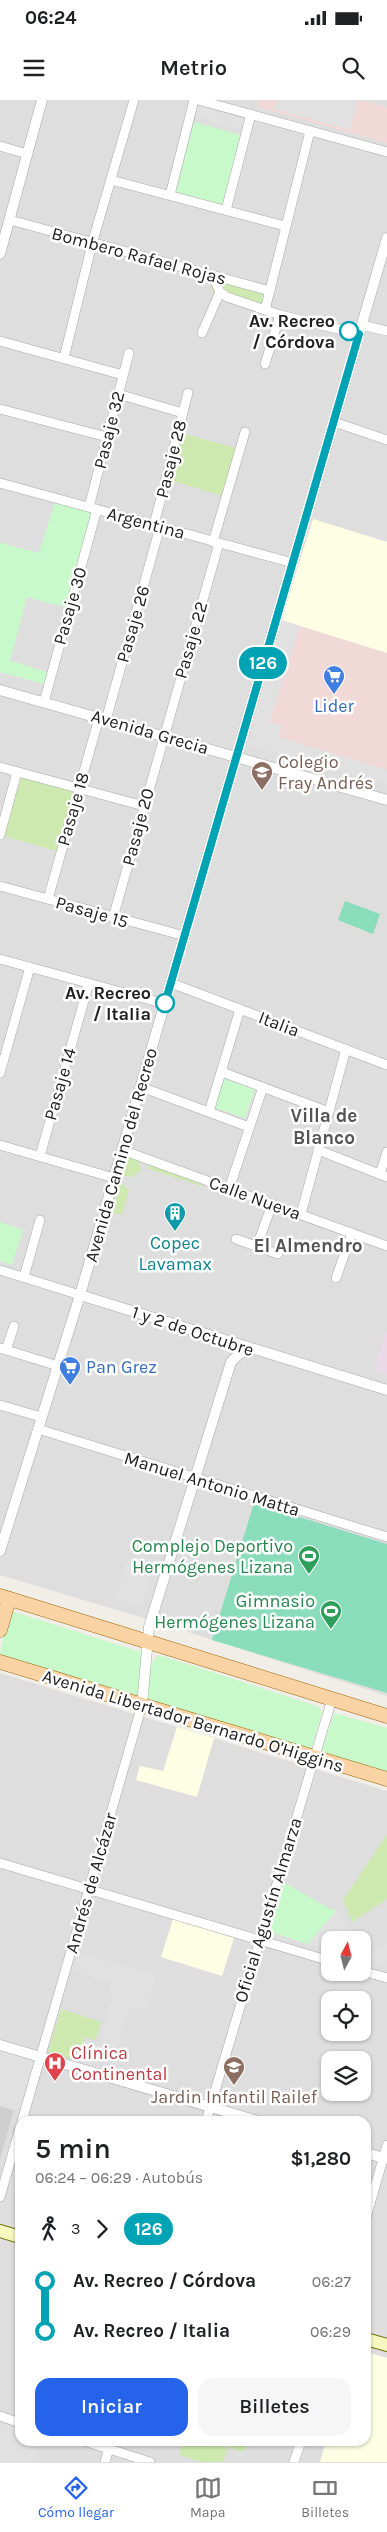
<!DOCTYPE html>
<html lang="es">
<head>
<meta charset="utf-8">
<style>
  body { margin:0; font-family:Karla,sans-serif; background:#f6f6f6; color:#202124; height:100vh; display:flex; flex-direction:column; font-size:19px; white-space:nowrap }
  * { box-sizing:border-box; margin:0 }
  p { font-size:16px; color:#757577 }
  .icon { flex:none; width:28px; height:28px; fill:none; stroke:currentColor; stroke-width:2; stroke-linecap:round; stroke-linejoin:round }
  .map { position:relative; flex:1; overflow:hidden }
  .drawer { position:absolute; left:15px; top:2016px; width:356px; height:330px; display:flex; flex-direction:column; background:#fff; border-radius:15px; box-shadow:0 1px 4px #0004 }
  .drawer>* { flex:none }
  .badge { padding:0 10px; border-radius:16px; font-size:18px; line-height:32px }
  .needle { width:32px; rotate:7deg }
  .buttons { position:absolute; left:321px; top:1831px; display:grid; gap:10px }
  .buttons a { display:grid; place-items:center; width:50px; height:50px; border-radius:10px; background:#fff; box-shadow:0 1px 4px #0004; font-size:25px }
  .map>.badge { position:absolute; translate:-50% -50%; box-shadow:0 0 0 2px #fff }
  .legs { display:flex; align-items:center; gap:8px; height:55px; padding:0 20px; font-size:16px }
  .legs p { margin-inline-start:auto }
  .summary { display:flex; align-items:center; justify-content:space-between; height:85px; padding:0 20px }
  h1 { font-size:28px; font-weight:600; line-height:38px }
  .action { display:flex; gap:10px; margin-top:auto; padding:10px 20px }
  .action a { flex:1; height:58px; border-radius:15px; background:#2563eb; color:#fff; font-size:20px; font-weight:600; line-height:58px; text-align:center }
  .action a+a { background:#f6f6f6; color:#202124 }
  ul { padding:0 20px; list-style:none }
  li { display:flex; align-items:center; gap:18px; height:50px; font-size:19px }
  li i { display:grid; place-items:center; width:8px; height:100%; margin:0 6px; background:currentColor }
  li i::after { content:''; width:12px; height:12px; margin:-6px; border:4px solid; border-radius:50%; background:#fff }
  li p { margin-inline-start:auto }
  li:first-child i { background:linear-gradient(#0000 50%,currentColor 0) }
  li:last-child i { background:linear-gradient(currentColor 50%,#0000 0) }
  .status { display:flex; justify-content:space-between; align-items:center; height:35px; padding:0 25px; background:#fff; direction:ltr }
  .status svg { height:14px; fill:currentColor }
  header { display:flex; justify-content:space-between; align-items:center; height:65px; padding:0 20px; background:#fff; font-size:22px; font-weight:600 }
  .tabs { display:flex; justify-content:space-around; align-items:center; height:70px; border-top:1px solid #e0e0e0; background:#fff; font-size:14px; color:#757577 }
  .tabs a { display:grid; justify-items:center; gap:2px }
  .tabs .current { color:#2563eb }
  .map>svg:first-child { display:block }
</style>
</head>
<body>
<div class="status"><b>06:24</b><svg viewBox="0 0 49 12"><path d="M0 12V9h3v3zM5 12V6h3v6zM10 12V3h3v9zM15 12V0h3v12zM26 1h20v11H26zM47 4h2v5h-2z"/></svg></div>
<header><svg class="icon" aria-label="menu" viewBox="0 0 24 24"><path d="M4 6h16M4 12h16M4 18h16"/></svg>Metrio<svg class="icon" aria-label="search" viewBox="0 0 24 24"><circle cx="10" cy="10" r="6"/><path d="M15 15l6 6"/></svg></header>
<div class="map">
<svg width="387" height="2362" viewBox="0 0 387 2362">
  <rect width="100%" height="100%" fill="#f1eee8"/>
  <!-- residential -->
  <g fill="#dfdede" fill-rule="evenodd">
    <path d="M 0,0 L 387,0 L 387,1596 L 160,1523 L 0,1475 Z"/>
    <path d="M 0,1573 L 387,1691 L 387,2362 L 0,2362 ZM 330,1840 L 362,1840 L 362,1872 L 330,1872 ZM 330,1900 L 362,1900 L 362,1932 L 330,1932 ZM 330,1960 L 362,1960 L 362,1992 L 330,1992 ZM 20,2021 L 366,2021 L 366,2341 L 20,2341 Z"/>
  </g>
  <!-- commercial -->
  <g fill="#f1d9d8">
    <path d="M 259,0 L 362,0 L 387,8 L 387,43 L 257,7 Z"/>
    <path d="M 281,520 L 387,553 L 387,685 L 248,645 Z"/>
  </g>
  <!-- industrial -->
  <path fill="#eadae7" d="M 387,1229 L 387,1274 L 374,1270 Z"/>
  <!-- education -->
  <g fill="#fefee4">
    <path d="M 313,419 L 387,442 L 387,553 L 281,520 Z"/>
    <path d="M 177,1627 L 214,1638 L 197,1697 L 136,1680 L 140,1666 L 163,1671 Z"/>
    <path d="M 173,1819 L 234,1838 L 222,1876 L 161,1857 Z"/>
    <path d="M 366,2247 L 372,2249 L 371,2253 L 387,2258 L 387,2362 L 320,2362 L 326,2341 L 366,2341 Z"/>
  </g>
  <!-- religious -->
  <path fill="#cfcfcf" d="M 0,2006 L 14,2010 L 0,2059 Z"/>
  <!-- grass -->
  <g fill="#cde9b0">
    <path d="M 208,174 L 269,192 L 265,210 L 215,194 L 211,189 Z"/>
    <path d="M 178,332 L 240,349 L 226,397 L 166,379 Z"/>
    <path d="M 22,675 L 77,691 L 59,752 L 4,736 Z"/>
    <path d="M 128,1053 L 138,1057 L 141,1071 L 131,1077 L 122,1075 Z"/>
    <path d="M 147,1061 L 207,1082 L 200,1086 L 149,1069 Z"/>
    <path d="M 121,1082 L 129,1091 L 122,1114 L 111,1114 Z"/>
    <path d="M 387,1734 L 387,1799 L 352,1822 L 343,1800 Z"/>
    <path d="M 61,1909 L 101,1922 L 96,1940 L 84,1937 L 81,1948 L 75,1946 L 71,1959 L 48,1952 Z"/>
    <path d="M 183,2341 L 206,2341 L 228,2348 L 230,2341 L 247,2341 L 244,2352 L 228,2348 L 223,2362 L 202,2362 L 179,2355 Z"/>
  </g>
  <!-- park -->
  <g fill="#c8f9ca">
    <path d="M 194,22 L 241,35 L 222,105 L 176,92 Z"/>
    <path d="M 55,402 L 92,412 L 65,507 L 27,497 L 10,561 L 47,572 L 44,584 L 0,572 L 0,443 L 39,453 Z"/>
    <path d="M 224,979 L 255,989 L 245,1018 L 215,1008 Z"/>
    <path d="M 0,1122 L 23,1130 L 12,1165 L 0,1161 Z"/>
    <path d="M 11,1511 L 144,1553 L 138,1601 L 0,1556 L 6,1519 Z"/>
    <path d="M 162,1556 L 317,1606 L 322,1612 L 312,1647 L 310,1649 L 149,1601 C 145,1591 148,1565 156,1557 Z"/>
    <path d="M 334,1613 L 387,1628 L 387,1675 L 320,1655 Z"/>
    <path d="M 283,1782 L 332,1810 L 337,1810 L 308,1844 L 267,1831 Z"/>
  </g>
  <!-- pitch -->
  <g fill="#89ddbb">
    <path d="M 345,801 L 380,814 L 373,834 L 338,820 Z"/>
    <path d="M 254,1403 L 387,1444 L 387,1593 L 212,1540 Z"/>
  </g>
  <!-- parking -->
  <g fill="#e1e1e1">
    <path d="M 194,0 L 251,14 L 247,31 L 190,16 Z"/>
    <path d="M 277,0 L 358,0 L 350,30 L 274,9 Z"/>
    <path d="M 281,520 L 300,526 L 269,623 L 282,625 L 279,637 L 387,670 L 387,685 L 248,645 Z"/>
    <path d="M 128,1458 L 154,1466 L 142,1505 L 116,1498 Z"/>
    <path d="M 337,1810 L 358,1840 L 330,1840 L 330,1850 L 308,1844 Z"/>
    <path d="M 387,1843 L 387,1866 L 363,1859 L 363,1847 L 368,1855 Z"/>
    <path d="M 78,1853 L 157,1875 L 147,1911 L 130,1907 L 118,1948 L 100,1943 L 113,1893 L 109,1892 L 111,1882 L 73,1871 Z"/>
    <path d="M 0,1951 L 35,1961 L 21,2007 L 14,2010 L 0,2006 Z"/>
    <path d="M 0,2324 L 20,2330 L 20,2341 L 39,2341 L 32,2362 L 0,2362 Z"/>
  </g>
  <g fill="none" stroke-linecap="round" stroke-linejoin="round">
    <!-- minor casing -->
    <g stroke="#a8a8a8" stroke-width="10">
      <g id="minor">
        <path d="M 198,0 L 387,52"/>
        <path d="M 0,46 L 27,54"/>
        <path d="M 111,80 L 285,126"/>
        <path d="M 170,95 L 194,0"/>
        <path d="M 226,110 L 251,14"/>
        <path d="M 10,120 L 270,191"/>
        <path d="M 213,177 L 220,192 L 227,197 L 280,215 L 359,234"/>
        <path d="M 265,210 L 310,31"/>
        <path d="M 362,225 L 387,231"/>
        <path d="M 202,233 L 220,192"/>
        <path d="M 0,241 L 123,275"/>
        <path d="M 64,258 L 92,144 L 134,0"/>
        <path d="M 265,264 L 280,215"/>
        <path d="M 118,294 L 183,313"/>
        <path d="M 0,309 L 107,337"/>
        <path d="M 334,322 L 387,340"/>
        <path d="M 0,383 L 293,463"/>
        <path d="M 89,407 L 129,253"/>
        <path d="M 154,425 L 188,293"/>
        <path d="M 213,442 L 245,332"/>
        <path d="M 44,602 L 97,409"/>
        <path d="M 106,620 L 160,427"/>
        <path d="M 0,667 L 144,706"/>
        <path d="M 0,735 L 17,672"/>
        <path d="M 0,786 L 185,836"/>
        <path d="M 48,799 L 99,618"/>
        <path d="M 113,818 L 219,443"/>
        <path d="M 0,859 L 165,904"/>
        <path d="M 171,883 L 387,965"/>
        <path d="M 222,972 L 329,1012"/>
        <path d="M 0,973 L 30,867"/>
        <path d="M 141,987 L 249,1027"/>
        <path d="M 209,1012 L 240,909"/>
        <path d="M 0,1045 L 114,1078"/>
        <path d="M 122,1050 L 387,1146"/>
        <path d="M 318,1050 L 387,1077"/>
        <path d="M 40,1056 L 89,883"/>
        <path d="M 380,1074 L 387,1052"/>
        <path d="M 229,1089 L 263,987"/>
        <path d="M 301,1114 L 346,949"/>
        <path d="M 236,1139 L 278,1154"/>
        <path d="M 257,1146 L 272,1104"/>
        <path d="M 0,1170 L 80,1195"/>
        <path d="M 24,1177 L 40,1120"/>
        <path d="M 336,1178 L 352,1133"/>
        <path d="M 0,1248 L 58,1266"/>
        <path d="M 6,1250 L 14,1226"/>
        <path d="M 0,1305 L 41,1317"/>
        <path d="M 38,1329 L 387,1437"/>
        <path d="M 0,1763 L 330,1861"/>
        <path d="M 362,1871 L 387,1878"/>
        <path d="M 22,2021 L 142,1605"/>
        <path d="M 206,2021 L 332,1599"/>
        <path d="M 0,2097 L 20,2028"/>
        <path d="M 366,2118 L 387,2045"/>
        <path d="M 0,2316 L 20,2323"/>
        <path d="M 84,2341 L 150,2362"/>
        <path d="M 105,2362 L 111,2341"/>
        <path d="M 294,2362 L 301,2341"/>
      </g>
    </g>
    <!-- tertiary casing -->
    <g stroke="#a8a8a8" stroke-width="11">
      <g id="tertiary">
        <path d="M 0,154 L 42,0"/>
        <path d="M 0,590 L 387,700"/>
        <path d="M 80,1195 L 387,1290"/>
        <path d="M 0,1451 L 80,1195 L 387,138"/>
        <path d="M 142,1605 L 149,1527 L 153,1514 L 231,1262 L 239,1254 L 251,1249"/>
        <path d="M 0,1945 L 258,2021"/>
        <path d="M 366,2053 L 387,2059"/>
      </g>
    </g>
    <!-- secondary casing -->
    <g stroke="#6f7808" stroke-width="14">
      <g id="secondary">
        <path d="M 0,2131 L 20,2137"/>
        <path d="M 366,2239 L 387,2245"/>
      </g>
    </g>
    <!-- primary casing -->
    <g stroke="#9a6504" stroke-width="15">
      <g id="primary">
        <path d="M 0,1496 L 387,1616"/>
        <path d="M 0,1530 L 9,1499"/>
        <path d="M 0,1562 L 387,1679"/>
      </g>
    </g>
    <!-- minor -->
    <use href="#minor" stroke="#fff" stroke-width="9"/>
    <!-- tertiary -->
    <use href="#tertiary" stroke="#fff" stroke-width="10"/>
    <!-- secondary -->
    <use href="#secondary" stroke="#f7f8bf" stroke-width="12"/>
    <!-- primary -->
    <use href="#primary" stroke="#fad3a4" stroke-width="14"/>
  </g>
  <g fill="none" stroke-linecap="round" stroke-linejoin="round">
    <!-- line-1 casing -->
    <g stroke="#fff" stroke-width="11">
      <path id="line-1" d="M 165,903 L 359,234 L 349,231"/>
    </g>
    <!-- line-1 -->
    <use href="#line-1" stroke="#00a3b4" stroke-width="8"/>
  </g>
  <!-- icons -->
  <defs>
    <g id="supermarket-pin" transform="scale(1.125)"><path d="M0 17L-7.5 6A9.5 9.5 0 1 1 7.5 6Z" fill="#3f7fe0" stroke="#fff"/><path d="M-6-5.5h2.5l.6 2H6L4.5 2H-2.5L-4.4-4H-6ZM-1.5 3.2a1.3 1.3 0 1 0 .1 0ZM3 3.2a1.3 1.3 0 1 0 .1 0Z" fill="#fff"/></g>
    <g id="school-pin" transform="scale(1.125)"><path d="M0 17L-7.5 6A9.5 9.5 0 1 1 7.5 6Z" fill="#8d6e63" stroke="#fff"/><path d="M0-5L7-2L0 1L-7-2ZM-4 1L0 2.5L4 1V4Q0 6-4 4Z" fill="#fff"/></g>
    <g id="building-pin" transform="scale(1.125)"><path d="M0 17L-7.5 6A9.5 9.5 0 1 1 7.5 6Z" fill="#0f9aa8" stroke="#fff"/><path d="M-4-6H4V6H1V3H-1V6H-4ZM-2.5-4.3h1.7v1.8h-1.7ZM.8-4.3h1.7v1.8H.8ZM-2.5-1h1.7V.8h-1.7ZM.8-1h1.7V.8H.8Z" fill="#fff"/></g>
    <g id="stadium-pin" transform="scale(1.125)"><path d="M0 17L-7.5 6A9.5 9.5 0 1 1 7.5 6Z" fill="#2e9e5b" stroke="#fff"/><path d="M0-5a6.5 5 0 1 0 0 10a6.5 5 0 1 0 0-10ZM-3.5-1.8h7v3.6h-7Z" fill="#fff"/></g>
    <g id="hospital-pin" transform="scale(1.125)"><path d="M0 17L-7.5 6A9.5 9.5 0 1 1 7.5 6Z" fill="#e0444e" stroke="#fff"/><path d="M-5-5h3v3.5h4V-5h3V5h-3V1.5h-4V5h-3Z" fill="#fff"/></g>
  </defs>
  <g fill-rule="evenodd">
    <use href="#supermarket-pin" x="334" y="576"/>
    <use href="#school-pin" x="262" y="672"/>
    <use href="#building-pin" x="175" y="1113"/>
    <use href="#supermarket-pin" x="70" y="1267"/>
    <use href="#stadium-pin" x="309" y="1456"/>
    <use href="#stadium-pin" x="331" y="1511"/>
    <use href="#hospital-pin" x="55" y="1963"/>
    <use href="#school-pin" x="234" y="1967"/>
  </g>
  <!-- markers -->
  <g fill="#fff" stroke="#00a3b4" stroke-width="2.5">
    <circle cx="349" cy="231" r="9"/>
    <circle cx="165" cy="903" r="9"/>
  </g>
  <g text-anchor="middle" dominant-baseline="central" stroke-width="5" stroke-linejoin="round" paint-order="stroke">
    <!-- street labels -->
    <g font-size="18" fill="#212121" stroke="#fff">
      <text transform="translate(139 156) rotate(15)">Bombero Rafael Rojas</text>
      <text transform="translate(109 330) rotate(-76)">Pasaje 32</text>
      <text transform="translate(171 359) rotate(-76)">Pasaje 28</text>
      <text transform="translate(146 423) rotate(15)">Argentina</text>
      <text transform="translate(70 506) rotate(-74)">Pasaje 30</text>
      <text transform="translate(133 524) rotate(-74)">Pasaje 26</text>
      <text transform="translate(191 540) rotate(-74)">Pasaje 22</text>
      <text transform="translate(150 632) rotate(16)">Avenida Grecia</text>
      <text transform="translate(73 709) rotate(-74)">Pasaje 18</text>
      <text transform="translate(138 727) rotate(-75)">Pasaje 20</text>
      <text transform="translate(92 812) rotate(16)">Pasaje 15</text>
      <text transform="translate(279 924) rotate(21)">Italia</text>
      <text transform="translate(60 984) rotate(-74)">Pasaje 14</text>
      <text transform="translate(121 1055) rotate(-74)">Avenida Camino del Recreo</text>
      <text transform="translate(255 1098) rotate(20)">Calle Nueva</text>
      <text transform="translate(193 1231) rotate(18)">1 y 2 de Octubre</text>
      <text transform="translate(212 1384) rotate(17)">Manuel Antonio Matta</text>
      <text transform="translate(193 1621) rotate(17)">Avenida Libertador Bernardo O'Higgins</text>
      <text transform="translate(91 1783) rotate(-74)">Andrés de Alcázar</text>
      <text transform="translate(268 1810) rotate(-73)">Oficial Agustín Almarza</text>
    </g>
    <!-- stop labels -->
    <g font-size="18" font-weight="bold" fill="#212121" stroke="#fff" text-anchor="end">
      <text x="335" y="221">Av. Recreo<tspan x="335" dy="21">/ Córdova</tspan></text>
      <text x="151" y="893">Av. Recreo<tspan x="151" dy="21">/ Italia</tspan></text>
    </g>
    <!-- shop labels -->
    <g font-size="18" fill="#366cbe" stroke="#fff">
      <text x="334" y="606">Lider</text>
      <text x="86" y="1267" text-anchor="start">Pan Grez</text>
    </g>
    <!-- education labels -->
    <g font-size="18" fill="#785e54" stroke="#fff" text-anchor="start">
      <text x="278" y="662">Colegio<tspan x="278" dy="21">Fray Andrés</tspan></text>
      <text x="234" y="1997" text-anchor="middle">Jardin Infantil Railef</text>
    </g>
    <!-- culture labels -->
    <g font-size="18" fill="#0d838f" stroke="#fff">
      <text x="175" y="1143">Copec<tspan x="175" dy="21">Lavamax</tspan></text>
    </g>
    <!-- leisure labels -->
    <g font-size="18" fill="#27864d" stroke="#fff" text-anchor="end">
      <text x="293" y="1446">Complejo Deportivo<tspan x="293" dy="21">Hermógenes Lizana</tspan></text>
      <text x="315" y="1501">Gimnasio<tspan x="315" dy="21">Hermógenes Lizana</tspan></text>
    </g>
    <!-- health labels -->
    <g font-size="18" fill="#be3a42" stroke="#fff" text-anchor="start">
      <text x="71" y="1953">Clínica<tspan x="71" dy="21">Continental</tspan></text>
    </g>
    <!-- neighbourhood labels -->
    <g font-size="19" font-weight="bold" fill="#545454" stroke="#fff">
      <text x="324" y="1016">Villa de<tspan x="324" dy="22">Blanco</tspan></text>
      <text x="308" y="1146">El Almendro</text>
    </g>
  </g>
</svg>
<div class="buttons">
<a><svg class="needle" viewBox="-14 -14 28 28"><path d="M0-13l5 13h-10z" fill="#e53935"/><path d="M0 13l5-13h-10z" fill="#757577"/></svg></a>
<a><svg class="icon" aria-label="locate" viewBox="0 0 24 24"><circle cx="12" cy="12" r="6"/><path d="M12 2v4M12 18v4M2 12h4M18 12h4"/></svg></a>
<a><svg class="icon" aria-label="layers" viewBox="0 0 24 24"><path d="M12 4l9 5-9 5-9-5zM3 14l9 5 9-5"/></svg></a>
</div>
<b class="badge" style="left:263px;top:563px;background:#00a3b4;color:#fff">126</b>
<section class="drawer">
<div class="summary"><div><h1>5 min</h1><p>06:24 – 06:29 · Autobús</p></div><b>$1,280</b></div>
<div class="legs"><svg class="icon" aria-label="walk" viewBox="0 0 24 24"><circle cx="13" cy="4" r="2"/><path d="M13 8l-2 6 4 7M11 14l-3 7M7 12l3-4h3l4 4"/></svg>3<svg class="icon" aria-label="forward" viewBox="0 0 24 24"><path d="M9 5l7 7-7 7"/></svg><b class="badge" style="background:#00a3b4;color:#fff">126</b></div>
<ul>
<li><i style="color:#00a3b4"></i><b>Av. Recreo / Córdova</b><p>06:27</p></li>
<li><i style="color:#00a3b4"></i><b>Av. Recreo / Italia</b><p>06:29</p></li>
</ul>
<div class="action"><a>Iniciar</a><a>Billetes</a></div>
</section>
</div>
<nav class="tabs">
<a class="current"><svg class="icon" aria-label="directions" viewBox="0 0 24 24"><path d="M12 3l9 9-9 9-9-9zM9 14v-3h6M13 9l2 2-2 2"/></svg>Cómo llegar</a>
<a><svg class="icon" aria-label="map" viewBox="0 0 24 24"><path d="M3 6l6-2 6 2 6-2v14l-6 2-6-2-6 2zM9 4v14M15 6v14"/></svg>Mapa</a>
<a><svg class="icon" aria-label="tickets" viewBox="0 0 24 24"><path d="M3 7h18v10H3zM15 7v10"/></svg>Billetes</a>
</nav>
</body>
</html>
